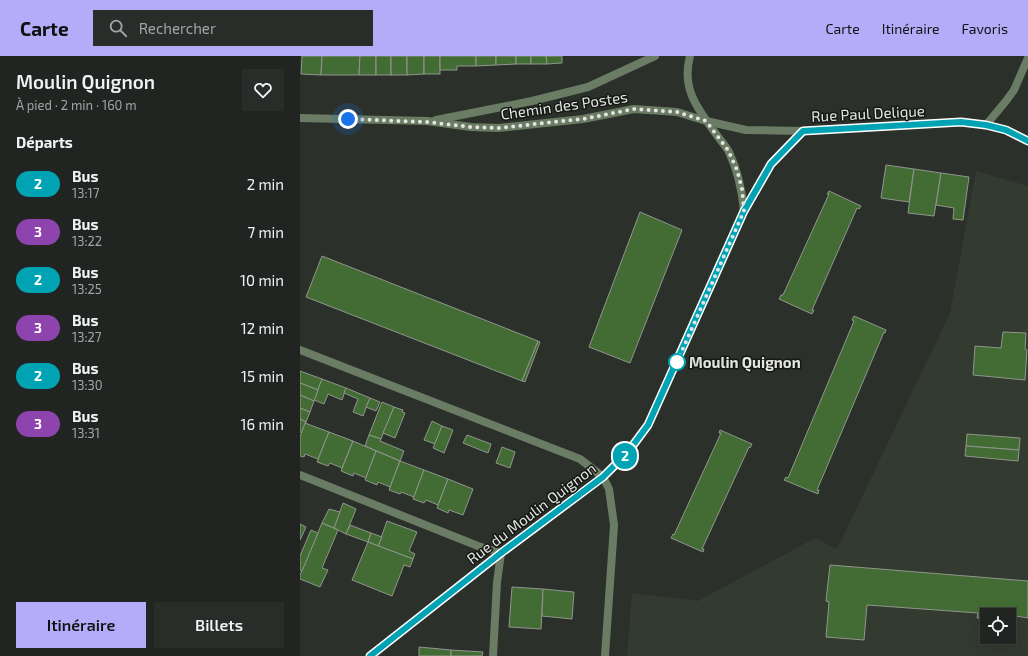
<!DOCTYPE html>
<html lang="fr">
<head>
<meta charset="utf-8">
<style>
  body { margin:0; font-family:"Exo 2",sans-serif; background:#292c29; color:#f1f3f6; height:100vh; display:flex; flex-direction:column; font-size:15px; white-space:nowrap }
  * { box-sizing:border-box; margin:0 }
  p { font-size:13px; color:#a2a4a5 }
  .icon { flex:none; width:22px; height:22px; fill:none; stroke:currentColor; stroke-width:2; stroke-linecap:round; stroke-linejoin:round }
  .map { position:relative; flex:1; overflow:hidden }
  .side { display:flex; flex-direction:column; background:#212420; width:300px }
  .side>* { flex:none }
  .badge { padding:0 8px; border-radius:13px; font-size:14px; line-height:26px }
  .controls { position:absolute; left:680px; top:552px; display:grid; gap:8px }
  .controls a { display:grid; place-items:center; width:36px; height:36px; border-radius:0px; background:#212420; box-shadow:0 4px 16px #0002,0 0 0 1px #3e413e; font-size:20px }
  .you { position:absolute; width:20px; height:20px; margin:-10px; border:3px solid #fff; border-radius:50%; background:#1a73e8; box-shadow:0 0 0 6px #1a73e833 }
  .map>.badge { position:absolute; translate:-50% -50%; box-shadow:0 0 0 2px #fff }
  h2 { padding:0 16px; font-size:15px; line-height:36px }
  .round { display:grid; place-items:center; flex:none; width:42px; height:42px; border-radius:0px; background:#292c29 }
  .headline { display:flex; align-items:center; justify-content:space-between; height:68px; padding:0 16px }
  h1 { font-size:19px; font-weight:600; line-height:30px }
  .primary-button { display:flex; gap:8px; margin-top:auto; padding:8px 16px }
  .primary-button a { flex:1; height:46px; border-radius:0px; background:#b4acf9; color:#111; font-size:16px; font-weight:600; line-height:46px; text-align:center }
  .primary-button a+a { background:#292c29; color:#f1f3f6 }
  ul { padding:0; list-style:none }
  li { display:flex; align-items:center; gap:12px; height:48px; padding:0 16px }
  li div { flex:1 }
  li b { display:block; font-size:15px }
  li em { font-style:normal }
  li .badge { min-width:44px; font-weight:700; text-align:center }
  header { display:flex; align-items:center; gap:24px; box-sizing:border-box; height:56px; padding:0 20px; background:#b4acf9; color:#111 }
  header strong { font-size:19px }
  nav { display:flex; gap:22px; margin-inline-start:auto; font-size:14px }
  .search { width:280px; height:36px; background:#292c29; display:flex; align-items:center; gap:10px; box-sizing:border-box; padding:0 14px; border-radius:0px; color:#a2a4a5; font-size:15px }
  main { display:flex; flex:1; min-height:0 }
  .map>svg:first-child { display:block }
</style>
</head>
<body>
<header>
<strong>Carte</strong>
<div class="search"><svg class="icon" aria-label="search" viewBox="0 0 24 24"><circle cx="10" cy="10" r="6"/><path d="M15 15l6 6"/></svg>Rechercher</div>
<nav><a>Carte</a><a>Itinéraire</a><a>Favoris</a></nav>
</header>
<main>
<section class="side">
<div class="headline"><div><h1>Moulin Quignon</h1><p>À pied · 2 min · 160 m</p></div><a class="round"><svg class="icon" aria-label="heart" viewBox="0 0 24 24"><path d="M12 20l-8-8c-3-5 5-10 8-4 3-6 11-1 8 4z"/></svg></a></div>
<h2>Départs</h2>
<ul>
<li><span class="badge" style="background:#00a3b4;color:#fff">2</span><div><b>Bus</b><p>13:17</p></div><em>2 min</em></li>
<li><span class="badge" style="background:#8e44ad;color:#fff">3</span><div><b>Bus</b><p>13:22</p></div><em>7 min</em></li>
<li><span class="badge" style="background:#00a3b4;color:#fff">2</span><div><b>Bus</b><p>13:25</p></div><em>10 min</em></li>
<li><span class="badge" style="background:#8e44ad;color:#fff">3</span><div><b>Bus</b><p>13:27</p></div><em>12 min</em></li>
<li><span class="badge" style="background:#00a3b4;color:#fff">2</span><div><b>Bus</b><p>13:30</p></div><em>15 min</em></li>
<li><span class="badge" style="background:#8e44ad;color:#fff">3</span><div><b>Bus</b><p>13:31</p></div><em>16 min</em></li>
</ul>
<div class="primary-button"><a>Itinéraire</a><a>Billets</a></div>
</section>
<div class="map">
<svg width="728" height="600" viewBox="0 0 728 600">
  <rect width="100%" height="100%" fill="#2c302b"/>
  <!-- built -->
  <path fill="#333a30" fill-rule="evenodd" d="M 676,115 L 728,130 L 728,600 L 327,600 L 332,537 L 398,545 L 515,482 L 537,493 L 650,257 ZM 687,559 L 709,559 L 709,581 L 687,581 Z"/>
  <!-- building -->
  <g fill="#436c34" stroke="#91958f">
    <path d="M 2,0 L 22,0 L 21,19 L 1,18 Z"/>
    <path d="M 22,0 L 60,0 L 59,19 L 21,19 Z"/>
    <path d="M 60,0 L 76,0 L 76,19 L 59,19 Z"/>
    <rect x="76" y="0" width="15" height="19"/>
    <rect x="91" y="0" width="16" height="19"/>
    <path d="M 107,0 L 124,0 L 124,18 L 107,19 Z"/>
    <rect x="124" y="0" width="16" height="18"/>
    <path d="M 140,0 L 176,0 L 176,10 L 157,10 L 157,14 L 140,14 Z"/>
    <path d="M 176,0 L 196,0 L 196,9 L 176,10 Z"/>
    <path d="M 196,0 L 216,0 L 216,8 L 196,9 Z"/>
    <rect x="216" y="0" width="15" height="8"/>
    <path d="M 231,0 L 246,0 L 247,8 L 231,8 Z"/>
    <path d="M 246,0 L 262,0 L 262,7 L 247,8 Z"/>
    <path d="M 586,109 L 614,113 L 609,146 L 581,142 Z"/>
    <path d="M 614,113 L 641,117 L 634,160 L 608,157 Z"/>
    <path d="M 641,117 L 669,121 L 663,164 L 653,163 L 654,152 L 636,149 Z"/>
    <path d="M 529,135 L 561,150 L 559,153 L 557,152 L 512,254 L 514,254 L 512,258 L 479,243 L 481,239 L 483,239 L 529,138 L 527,138 Z"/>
    <path d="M 340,156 L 382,174 L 330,307 L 289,291 Z"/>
    <path d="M 22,200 L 238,285 L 222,325 L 6,241 Z"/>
    <path d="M 554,260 L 586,274 L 585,277 L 584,276 L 517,434 L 519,434 L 518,438 L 484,424 L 486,421 L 488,422 L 554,265 L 552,264 Z"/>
    <path d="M 703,276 L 726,277 L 725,293 L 727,294 L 725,324 L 673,319 L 675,290 L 701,292 Z"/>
    <path d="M 238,285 L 240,286 L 225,326 L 222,325 Z"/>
    <path d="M 0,315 L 22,323 L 18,334 L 0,327 Z"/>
    <path d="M 22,323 L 46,332 L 42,344 L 28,338 L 24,348 L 14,344 Z"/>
    <path d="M 0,327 L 18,334 L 14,345 L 0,339 Z"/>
    <path d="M 46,332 L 70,342 L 63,360 L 53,356 L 58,343 L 44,337 Z"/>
    <path d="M 0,339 L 14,345 L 10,356 L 0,352 Z"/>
    <path d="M 70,342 L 80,346 L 76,355 L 66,351 Z"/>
    <path d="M 82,346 L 94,351 L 81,383 L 69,379 Z"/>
    <path d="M 94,351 L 103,354 L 102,356 L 105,357 L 95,382 L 83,377 Z"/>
    <path d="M 0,352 L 10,356 L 6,366 L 0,363 Z"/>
    <path d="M 0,363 L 6,366 L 2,377 L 0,376 Z"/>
    <path d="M 132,365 L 142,370 L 135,388 L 124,384 Z"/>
    <path d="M 5,367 L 29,376 L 18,403 L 5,398 L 4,401 L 0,400 L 0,381 Z"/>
    <path d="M 142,370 L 153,374 L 144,397 L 133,392 Z"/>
    <path d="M 420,374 L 452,388 L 450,392 L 449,391 L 402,493 L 404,493 L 403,496 L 371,482 L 373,478 L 374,479 L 421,377 L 419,377 Z"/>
    <path d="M 29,376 L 53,385 L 42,412 L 30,407 L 28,410 L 17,406 Z"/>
    <path d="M 667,378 L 720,382 L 719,394 L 666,390 Z"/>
    <path d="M 69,379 L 81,383 L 80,385 L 104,395 L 100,405 L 65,390 Z"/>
    <path d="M 167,379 L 191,388 L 188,397 L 163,387 Z"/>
    <path d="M 53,385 L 76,395 L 66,422 L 54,417 L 53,420 L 41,415 Z"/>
    <path d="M 666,390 L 719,394 L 718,405 L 665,400 Z"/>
    <path d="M 202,391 L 215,396 L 210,412 L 196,407 Z"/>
    <path d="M 76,395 L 100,405 L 90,431 L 78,426 L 77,429 L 65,424 Z"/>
    <path d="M 100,405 L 124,414 L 114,441 L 101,436 L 100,438 L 89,434 Z"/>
    <path d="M 124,414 L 148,423 L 138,449 L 126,444 L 124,447 L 113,443 Z"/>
    <path d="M 148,423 L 173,433 L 163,459 L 149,454 L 148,457 L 137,452 Z"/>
    <path d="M 43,447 L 56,453 L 46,478 L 34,472 Z"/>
    <path d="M 29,453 L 40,456 L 34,472 L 22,467 Z"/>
    <path d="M 87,465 L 117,476 L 109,495 L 115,498 L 113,503 L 78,490 Z"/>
    <path d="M 22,467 L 38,474 L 22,512 L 28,514 L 20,531 L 0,523 L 0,519 Z"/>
    <path d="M 0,468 L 6,471 L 0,484 Z"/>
    <path d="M 50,469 L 71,477 L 68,486 L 46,478 Z"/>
    <path d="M 11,474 L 18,477 L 2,515 L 0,514 L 0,500 Z"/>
    <path d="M 71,477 L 82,481 L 78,490 L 68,486 Z"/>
    <path d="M 68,486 L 113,503 L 110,511 L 104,509 L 92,540 L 52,524 Z"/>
    <path d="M 530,509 L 728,525 L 728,562 L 709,559 L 687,559 L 687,563 L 677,562 L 678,557 L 567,549 L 564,584 L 526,581 L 529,546 L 526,545 Z"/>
    <path d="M 212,531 L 243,533 L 241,573 L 209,571 Z"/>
    <path d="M 243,533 L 274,536 L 272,563 L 242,560 Z"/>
    <path d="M 119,591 L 151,594 L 151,600 L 119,600 Z"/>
    <path d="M 151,594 L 183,596 L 182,600 L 151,600 Z"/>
  </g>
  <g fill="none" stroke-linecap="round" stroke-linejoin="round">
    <!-- lane -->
    <path stroke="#6a7c63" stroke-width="8" d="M 193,600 L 197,526 L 201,497"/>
    <!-- street -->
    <g stroke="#6a7c63" stroke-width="8">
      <path d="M 390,0 C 381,33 398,53 416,78 C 420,84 426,90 429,96 C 438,115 442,134 444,155"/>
      <path d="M 0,62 L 127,65 L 171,71 L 198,72 L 283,63 L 334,53 L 377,56 L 406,65 L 446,74 L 503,75 L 661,66 L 686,69 L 706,74 L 728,85"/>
      <path d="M 136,64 L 232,45 L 288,31 L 355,0"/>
      <path d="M 686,69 L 706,45 L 714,34 L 728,2"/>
      <path d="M 0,294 L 280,403 L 303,421 L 309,433 L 314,469 L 305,600"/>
      <path d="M 0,419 L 178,490 L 201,497"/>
      <path d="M 70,600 L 201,497 L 303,421 L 328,396 L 348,369 L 444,155 L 471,108 L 503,75"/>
    </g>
  </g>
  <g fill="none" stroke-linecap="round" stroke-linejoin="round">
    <!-- line casing -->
    <g stroke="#fff" stroke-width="9">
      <path id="line" d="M 70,600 L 201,497 L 303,421 L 328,396 L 348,369 L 444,155 L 471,108 L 503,75 L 661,66 L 686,69 L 706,74 L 728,85"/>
    </g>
    <!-- line -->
    <use href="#line" stroke="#00a3b4" stroke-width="6"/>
    <!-- walk -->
    <path stroke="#e3e5e2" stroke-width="4" stroke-dasharray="0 7.2" d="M 48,63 L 127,66 L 171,71 L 198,72 L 283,63 L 334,53 L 377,56 L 406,65 L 428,94 L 437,114 L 442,133 L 444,155 L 377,306"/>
  </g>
  <!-- markers -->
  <circle fill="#fff" stroke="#00a3b4" stroke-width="2" cx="377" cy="306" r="8"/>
  <g text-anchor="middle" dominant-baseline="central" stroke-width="3" stroke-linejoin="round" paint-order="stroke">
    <!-- street labels -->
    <g font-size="15" fill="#e3e5e2" stroke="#161815">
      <text transform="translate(264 49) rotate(-8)">Chemin des Postes</text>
      <text transform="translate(568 57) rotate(-3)">Rue Paul Delique</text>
      <text transform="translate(231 457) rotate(-37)">Rue du Moulin Quignon</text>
    </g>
    <!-- stop labels -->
    <g font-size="15" font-weight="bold" fill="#e3e5e2" stroke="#161815" text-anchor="start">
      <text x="389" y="306">Moulin Quignon</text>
    </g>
  </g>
</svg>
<div class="controls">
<a><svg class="icon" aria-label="locate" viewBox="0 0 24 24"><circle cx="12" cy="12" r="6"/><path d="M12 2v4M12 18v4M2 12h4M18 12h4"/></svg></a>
</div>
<div class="you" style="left:48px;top:63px"></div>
<b class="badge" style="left:325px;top:400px;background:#00a3b4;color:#fff">2</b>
</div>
</main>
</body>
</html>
